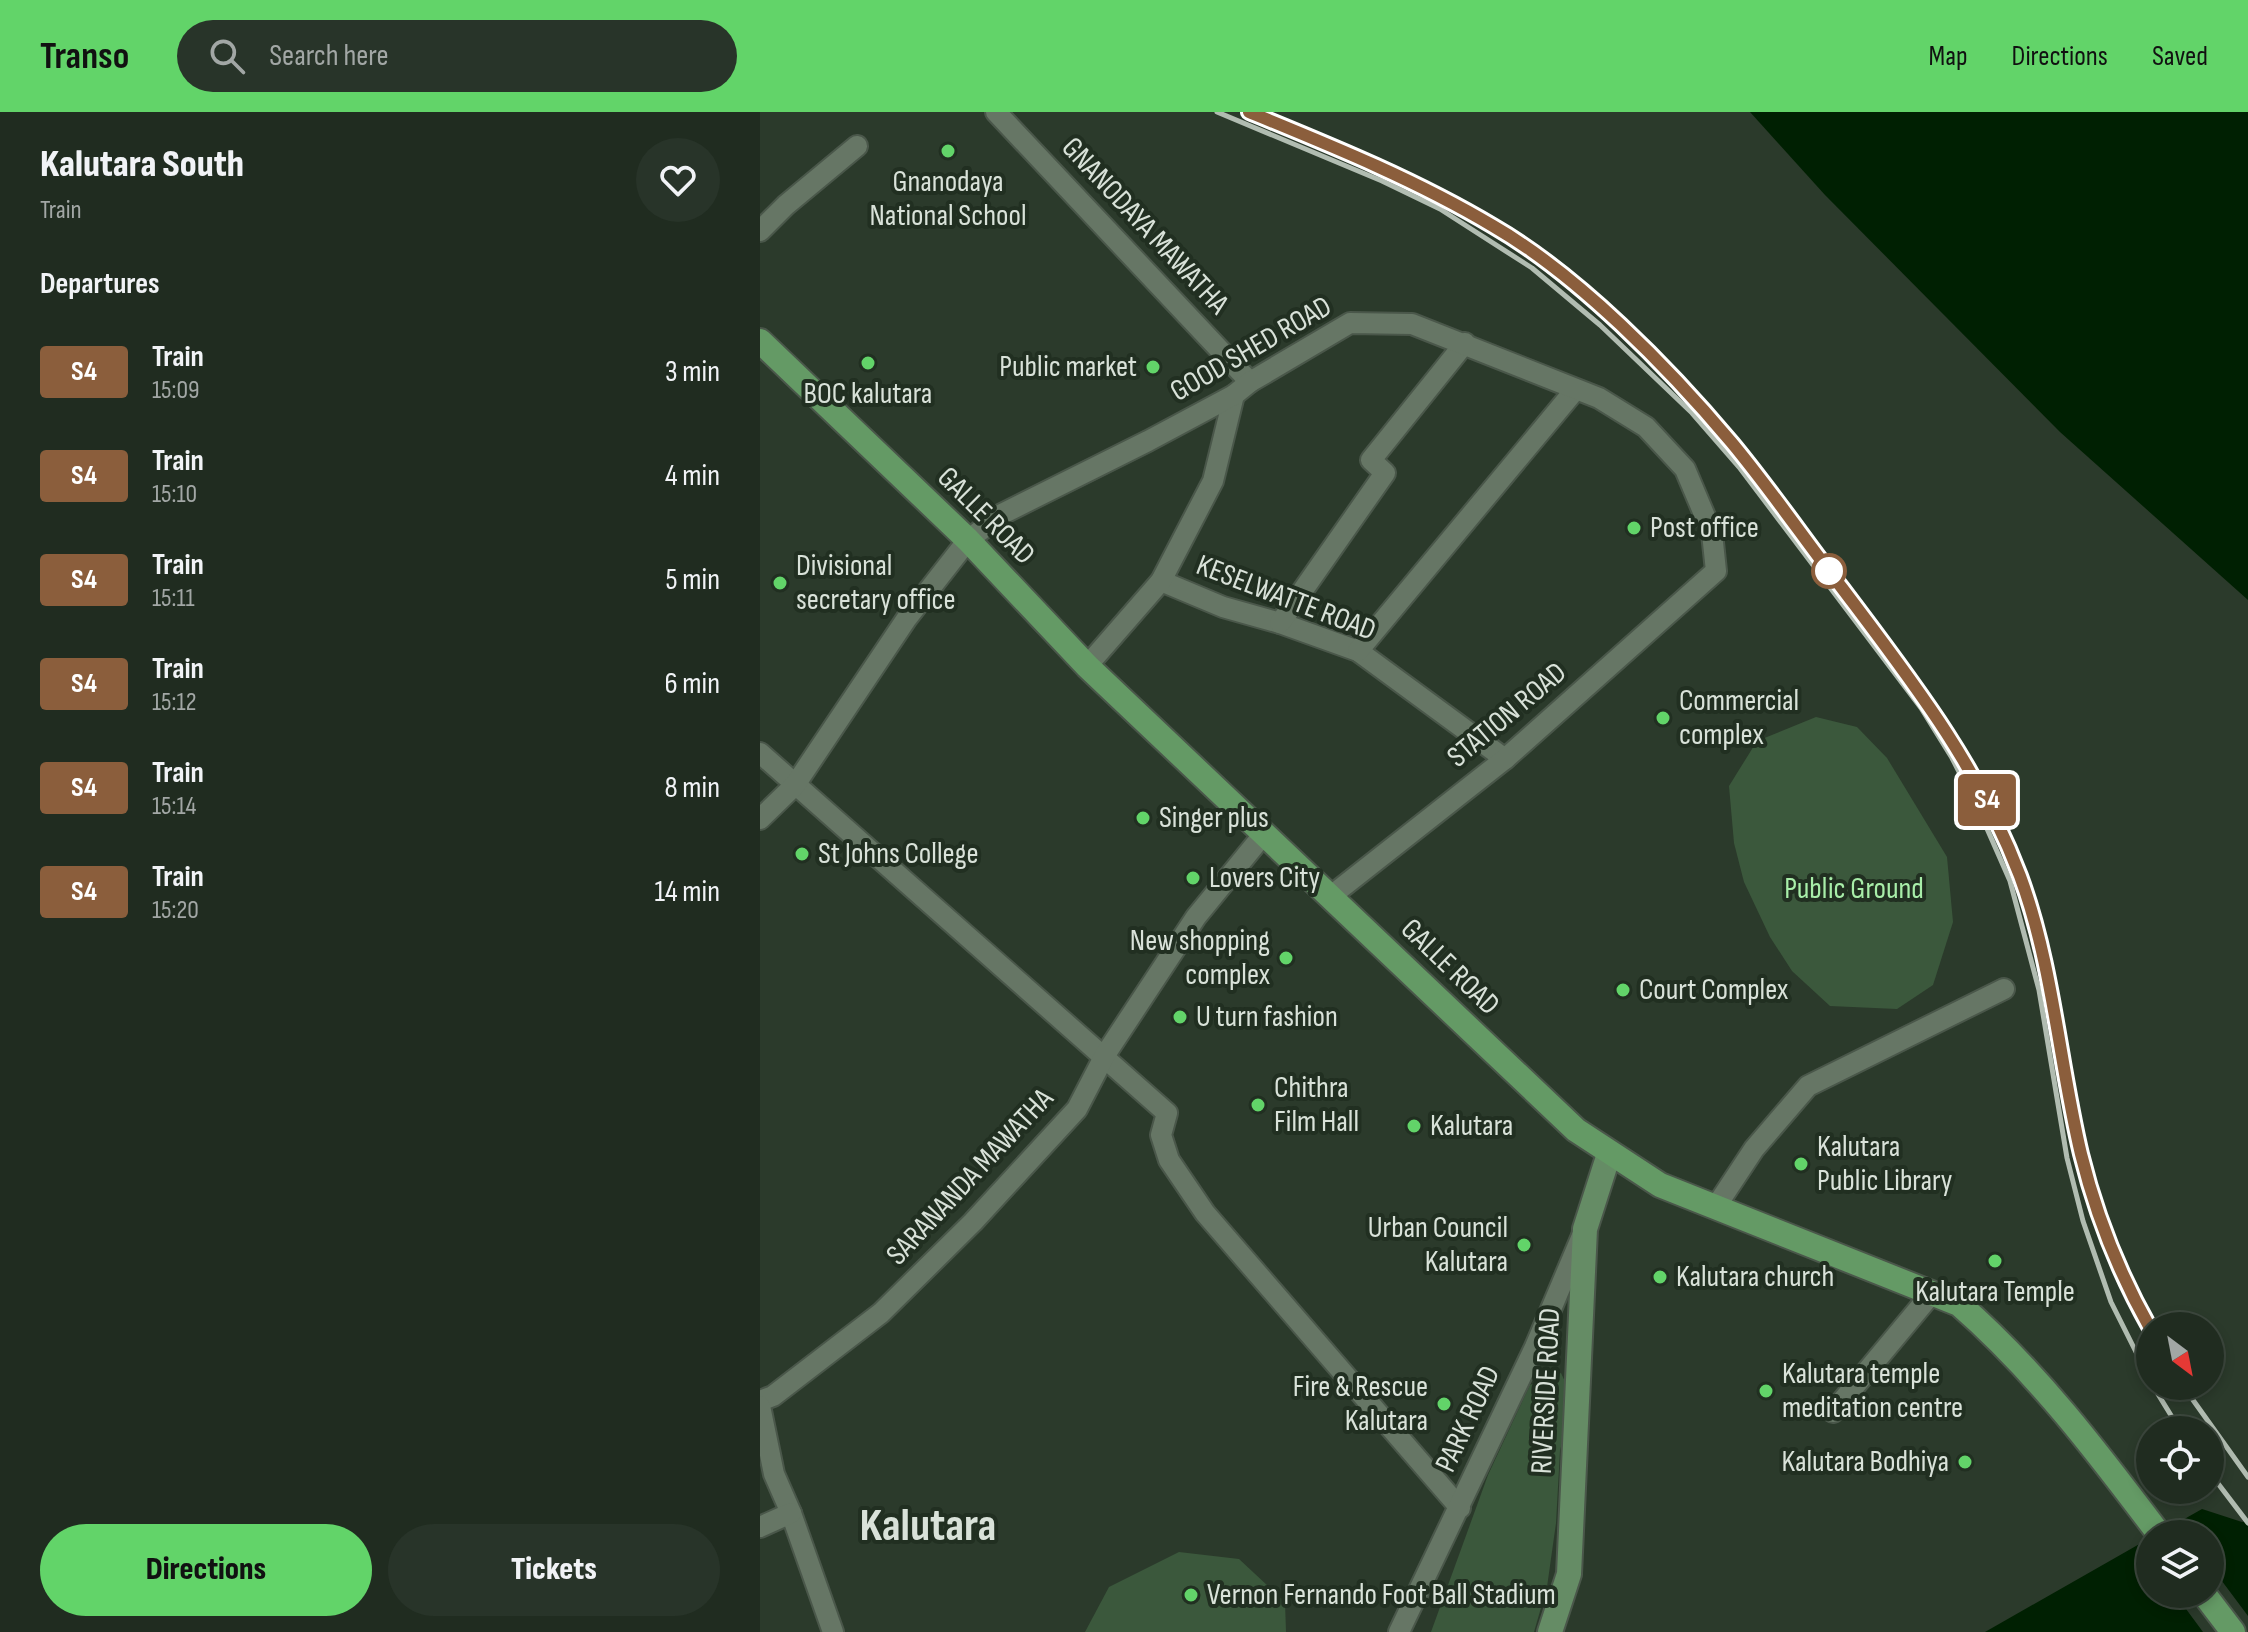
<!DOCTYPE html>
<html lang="en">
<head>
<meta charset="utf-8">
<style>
  body { margin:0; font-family:"Sofia Sans Condensed",sans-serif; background:#283429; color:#f1f3f6; height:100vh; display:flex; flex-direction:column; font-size:30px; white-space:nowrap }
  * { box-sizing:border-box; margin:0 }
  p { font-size:26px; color:#a2a7a5 }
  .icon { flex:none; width:44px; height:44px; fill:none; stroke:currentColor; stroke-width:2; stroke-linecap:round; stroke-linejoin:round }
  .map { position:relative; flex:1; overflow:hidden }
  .side { display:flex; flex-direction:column; background:#202c20; width:760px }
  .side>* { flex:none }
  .badge { padding:0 16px; border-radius:6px; font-size:28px; line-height:52px }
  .needle { width:52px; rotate:148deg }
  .fabs { position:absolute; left:1376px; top:1200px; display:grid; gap:16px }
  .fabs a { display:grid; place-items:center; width:88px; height:88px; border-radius:50%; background:#202c20; box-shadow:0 4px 12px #0003,0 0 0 2px #3d483e; font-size:40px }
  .map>.badge { position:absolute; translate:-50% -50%; box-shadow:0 0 0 4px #fff }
  h2 { padding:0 40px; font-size:30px; line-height:72px }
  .round { display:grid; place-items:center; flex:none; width:84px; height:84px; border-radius:42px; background:#283429 }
  .head { display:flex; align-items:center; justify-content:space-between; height:136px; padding:0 40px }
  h1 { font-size:38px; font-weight:800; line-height:60px }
  .button { display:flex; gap:16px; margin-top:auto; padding:16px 40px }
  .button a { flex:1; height:92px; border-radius:48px; background:#62d469; color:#111; font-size:32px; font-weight:800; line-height:92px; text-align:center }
  .button a+a { background:#283429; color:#f1f3f6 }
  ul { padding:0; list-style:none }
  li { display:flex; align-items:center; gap:24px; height:104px; padding:0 40px }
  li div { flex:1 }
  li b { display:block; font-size:30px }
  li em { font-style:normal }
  li .badge { min-width:88px; font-weight:700; text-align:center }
  header { display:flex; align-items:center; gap:48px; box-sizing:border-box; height:112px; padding:0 40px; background:#62d469; color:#111 }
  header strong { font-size:38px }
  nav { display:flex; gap:44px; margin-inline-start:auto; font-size:28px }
  .search { width:560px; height:72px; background:#283429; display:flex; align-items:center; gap:20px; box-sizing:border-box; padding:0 28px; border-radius:44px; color:#a2a7a5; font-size:30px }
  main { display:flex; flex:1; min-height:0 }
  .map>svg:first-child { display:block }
</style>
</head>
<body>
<header>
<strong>Transo</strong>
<div class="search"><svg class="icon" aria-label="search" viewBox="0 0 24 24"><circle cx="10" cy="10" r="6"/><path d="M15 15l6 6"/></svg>Search here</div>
<nav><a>Map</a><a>Directions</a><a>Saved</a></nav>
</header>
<main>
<section class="side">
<div class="head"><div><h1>Kalutara South</h1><p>Train</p></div><a class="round"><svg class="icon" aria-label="heart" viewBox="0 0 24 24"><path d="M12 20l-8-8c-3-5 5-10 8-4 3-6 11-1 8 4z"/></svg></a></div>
<h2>Departures</h2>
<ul>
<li><span class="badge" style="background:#8b5e3c;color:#fff">S4</span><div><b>Train</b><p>15:09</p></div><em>3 min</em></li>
<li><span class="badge" style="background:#8b5e3c;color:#fff">S4</span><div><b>Train</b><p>15:10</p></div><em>4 min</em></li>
<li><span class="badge" style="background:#8b5e3c;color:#fff">S4</span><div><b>Train</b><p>15:11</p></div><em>5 min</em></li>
<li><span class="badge" style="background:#8b5e3c;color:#fff">S4</span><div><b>Train</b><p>15:12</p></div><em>6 min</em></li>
<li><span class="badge" style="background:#8b5e3c;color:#fff">S4</span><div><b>Train</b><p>15:14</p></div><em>8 min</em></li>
<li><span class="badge" style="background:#8b5e3c;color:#fff">S4</span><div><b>Train</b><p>15:20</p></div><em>14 min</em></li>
</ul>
<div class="button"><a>Directions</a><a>Tickets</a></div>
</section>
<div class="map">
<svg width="1488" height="1520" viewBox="0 0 1488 1520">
  <rect width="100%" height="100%" fill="#2b3a2b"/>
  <!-- green -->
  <g fill="#3b583c">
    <path d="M 1056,605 L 1097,615 L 1127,646 L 1187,745 L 1193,810 L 1173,873 L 1137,897 L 1070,894 L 1032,859 L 1010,825 L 984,770 L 974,731 L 969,674 L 997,629 Z"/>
    <path d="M 801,1261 L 812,1285 L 800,1339 L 796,1411 L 787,1475 L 774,1520 L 671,1520 L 728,1363 L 770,1273 Z"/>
    <path d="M 419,1440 L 479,1447 L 525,1490 L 526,1520 L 325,1520 L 349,1475 Z"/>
  </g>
  <!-- water -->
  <g fill="#002002">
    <path d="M 990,0 L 1488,0 L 1488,488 L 1300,320 L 1065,83 Z"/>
    <path d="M 1442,1397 L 1482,1410 L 1488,1409 L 1488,1520 L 1225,1520 L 1390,1426 L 1390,1482 L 1450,1482 L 1450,1422 L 1398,1422 Z"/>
  </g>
  <!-- pier -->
  <path fill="#2b3a2b" d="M 1450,1453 L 1488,1504 L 1488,1520 L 1443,1520 L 1415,1482 L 1450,1482 Z"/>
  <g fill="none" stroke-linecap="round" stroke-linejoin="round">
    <!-- minor casing -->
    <g stroke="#4a574a" stroke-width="24">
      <g id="minor">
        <path d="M 236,0 L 490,270"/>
        <path d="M 0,119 L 26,93 L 97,34"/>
        <path d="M 401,469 L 463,495 L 520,511 L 598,539 L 745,647"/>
        <path d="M 520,511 L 625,361 L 611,348 L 705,231"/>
        <path d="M 598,539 L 815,278"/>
        <path d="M 327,554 L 401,469 L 453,369 L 474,283"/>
        <path d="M 0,641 L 407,1001 L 401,1023 L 409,1048 L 445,1101 L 700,1396"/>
        <path d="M 0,707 L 35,673 L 147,506 L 208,428 L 242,402 L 388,329 L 474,283 L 490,270 L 590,211 L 652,212 L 839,286 L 886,315 L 925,357 L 952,421 L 956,459 L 745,647 L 571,784"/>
        <path d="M 955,1096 L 994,1037 L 1048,974 L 1244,877"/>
        <path d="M 0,1289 L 13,1284 L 121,1201 L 213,1110 L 317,997 L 345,943 L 436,805 L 503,723"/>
        <path d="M 0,1294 L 14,1362 L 31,1401 L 73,1520"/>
        <path d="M 1073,1300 L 1172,1181"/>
        <path d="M 0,1415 L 31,1401"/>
        <path d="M 639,1520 L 775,1235 L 822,1124"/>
      </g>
    </g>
    <!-- major casing -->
    <g stroke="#4a574a" stroke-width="28">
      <path id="major" d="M 790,1520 L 809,1462 L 825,1117 L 849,1042"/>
    </g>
    <!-- highway casing -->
    <g stroke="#4a574a" stroke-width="28">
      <g id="highway">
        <path d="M 0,229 L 208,428 L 327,554 L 816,1018 L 900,1073 L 1199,1192 C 1276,1259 1338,1341 1399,1422"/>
        <path d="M 1444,1482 L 1473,1520"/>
      </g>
    </g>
    <!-- minor -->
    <use href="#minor" stroke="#667665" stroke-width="20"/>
    <!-- major -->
    <use href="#major" stroke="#658c65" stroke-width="24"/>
    <!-- highway -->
    <use href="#highway" stroke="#649a65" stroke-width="24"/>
    <!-- rail -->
    <g stroke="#b1bcb1" stroke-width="5">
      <path d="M 457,0 L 622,69 L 680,97 L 772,156 L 840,213 L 932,301 L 979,355 L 1161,596 L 1192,646 L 1221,703 L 1250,769 L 1279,878 L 1307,1046 L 1323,1109 L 1351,1190 L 1390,1268"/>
      <path d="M 489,0 L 618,55"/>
      <path d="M 693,92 C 788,143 862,215 937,290"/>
      <path d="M 1308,975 C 1316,1018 1324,1061 1338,1103 C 1350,1142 1370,1180 1390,1216"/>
      <path d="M 1393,1274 L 1420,1318"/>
      <path d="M 1423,1274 L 1488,1365"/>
      <path d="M 1450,1361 L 1488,1411"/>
    </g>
  </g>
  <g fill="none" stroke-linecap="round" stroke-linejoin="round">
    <!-- line casing -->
    <g stroke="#fff" stroke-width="18">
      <path id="line" d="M 489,0 C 572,34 656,68 733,114 C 818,163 909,256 972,331 C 1011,378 1045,428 1082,476 C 1152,569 1218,653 1260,764 C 1293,853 1299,950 1321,1042 C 1336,1103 1359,1161 1390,1216"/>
    </g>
    <!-- line -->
    <use href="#line" stroke="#8b5e3c" stroke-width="12"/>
  </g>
  <!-- markers -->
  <g fill="#62d469" stroke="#212f21" stroke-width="3">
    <circle cx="188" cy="39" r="8"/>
    <circle cx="108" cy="251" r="8"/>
    <circle cx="393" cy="255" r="8"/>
    <circle cx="874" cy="416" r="8"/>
    <circle cx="20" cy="471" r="8"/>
    <circle cx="903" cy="606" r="8"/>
    <circle cx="383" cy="706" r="8"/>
    <circle cx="42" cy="742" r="8"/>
    <circle cx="433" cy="766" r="8"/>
    <circle cx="526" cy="846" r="8"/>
    <circle cx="863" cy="878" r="8"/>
    <circle cx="420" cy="905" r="8"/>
    <circle cx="498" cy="993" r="8"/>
    <circle cx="654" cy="1014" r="8"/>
    <circle cx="1041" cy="1052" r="8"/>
    <circle cx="764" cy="1133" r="8"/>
    <circle cx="1235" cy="1149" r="8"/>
    <circle cx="900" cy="1165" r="8"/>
    <circle cx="1006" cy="1279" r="8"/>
    <circle cx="684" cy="1292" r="8"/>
    <circle cx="1205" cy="1350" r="8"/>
    <circle cx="431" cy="1483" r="8"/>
  </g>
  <circle fill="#fff" stroke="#8b5e3c" stroke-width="4" cx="1069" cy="459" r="16"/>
  <g text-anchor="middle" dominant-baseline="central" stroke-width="8" stroke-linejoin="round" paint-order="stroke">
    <!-- poi labels -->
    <g font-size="30" fill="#d9e2d9" stroke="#212f21" text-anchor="start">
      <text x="188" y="70" text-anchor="middle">Gnanodaya<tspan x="188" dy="34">National School</tspan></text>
      <text x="377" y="255" text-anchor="end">Public market</text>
      <text x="108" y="282" text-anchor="middle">BOC kalutara</text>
      <text x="890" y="416">Post office</text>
      <text x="36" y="454">Divisional<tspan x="36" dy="34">secretary office</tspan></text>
      <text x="919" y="589">Commercial<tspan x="919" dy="34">complex</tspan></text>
      <text x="399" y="706">Singer plus</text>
      <text x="58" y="742">St Johns College</text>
      <text x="449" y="766">Lovers City</text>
      <text x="510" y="829" text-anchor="end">New shopping<tspan x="510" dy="34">complex</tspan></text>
      <text x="879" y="878">Court Complex</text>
      <text x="436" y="905">U turn fashion</text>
      <text x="514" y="976">Chithra<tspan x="514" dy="34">Film Hall</tspan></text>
      <text x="670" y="1014">Kalutara</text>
      <text x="1057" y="1035">Kalutara<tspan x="1057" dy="34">Public Library</tspan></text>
      <text x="748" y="1116" text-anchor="end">Urban Council<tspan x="748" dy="34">Kalutara</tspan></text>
      <text x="916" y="1165">Kalutara church</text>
      <text x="1235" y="1180" text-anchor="middle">Kalutara Temple</text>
      <text x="1022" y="1262">Kalutara temple<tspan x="1022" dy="34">meditation centre</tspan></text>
      <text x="668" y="1275" text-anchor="end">Fire &amp; Rescue<tspan x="668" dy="34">Kalutara</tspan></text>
      <text x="1189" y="1350" text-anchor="end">Kalutara Bodhiya</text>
      <text x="447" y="1483">Vernon Fernando Foot Ball Stadium</text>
    </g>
    <!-- street labels -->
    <g font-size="30" fill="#d9e2d9" stroke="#212f21">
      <text transform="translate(385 114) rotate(47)">GNANODAYA MAWATHA</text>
      <text transform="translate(491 237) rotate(-30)">GOOD SHED ROAD</text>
      <text transform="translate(226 404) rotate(45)">GALLE ROAD</text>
      <text transform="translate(526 486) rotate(21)">KESELWATTE ROAD</text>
      <text transform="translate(747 603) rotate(-40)">STATION ROAD</text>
      <text transform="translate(690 855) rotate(44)">GALLE ROAD</text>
      <text transform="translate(210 1065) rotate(-47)">SARANANDA MAWATHA</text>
      <text transform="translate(786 1279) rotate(-87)">RIVERSIDE ROAD</text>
      <text transform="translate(708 1307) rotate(-65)">PARK ROAD</text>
    </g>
    <!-- park labels -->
    <g font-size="30" fill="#a8eea9" stroke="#212f21">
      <text x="1094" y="777">Public Ground</text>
    </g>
    <!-- town labels -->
    <g font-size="46" font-weight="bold" fill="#d9e2d9" stroke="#212f21">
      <text x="168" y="1414">Kalutara</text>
    </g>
  </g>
</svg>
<div class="fabs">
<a><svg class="needle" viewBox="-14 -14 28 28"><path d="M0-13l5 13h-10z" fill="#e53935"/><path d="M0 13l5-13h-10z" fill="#a2a7a5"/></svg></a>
<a><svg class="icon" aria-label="locate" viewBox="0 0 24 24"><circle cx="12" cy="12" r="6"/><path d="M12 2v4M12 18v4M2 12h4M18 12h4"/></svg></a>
<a><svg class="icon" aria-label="layers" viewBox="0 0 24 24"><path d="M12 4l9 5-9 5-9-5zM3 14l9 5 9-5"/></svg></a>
</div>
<b class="badge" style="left:1227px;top:688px;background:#8b5e3c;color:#fff">S4</b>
</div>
</main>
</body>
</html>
